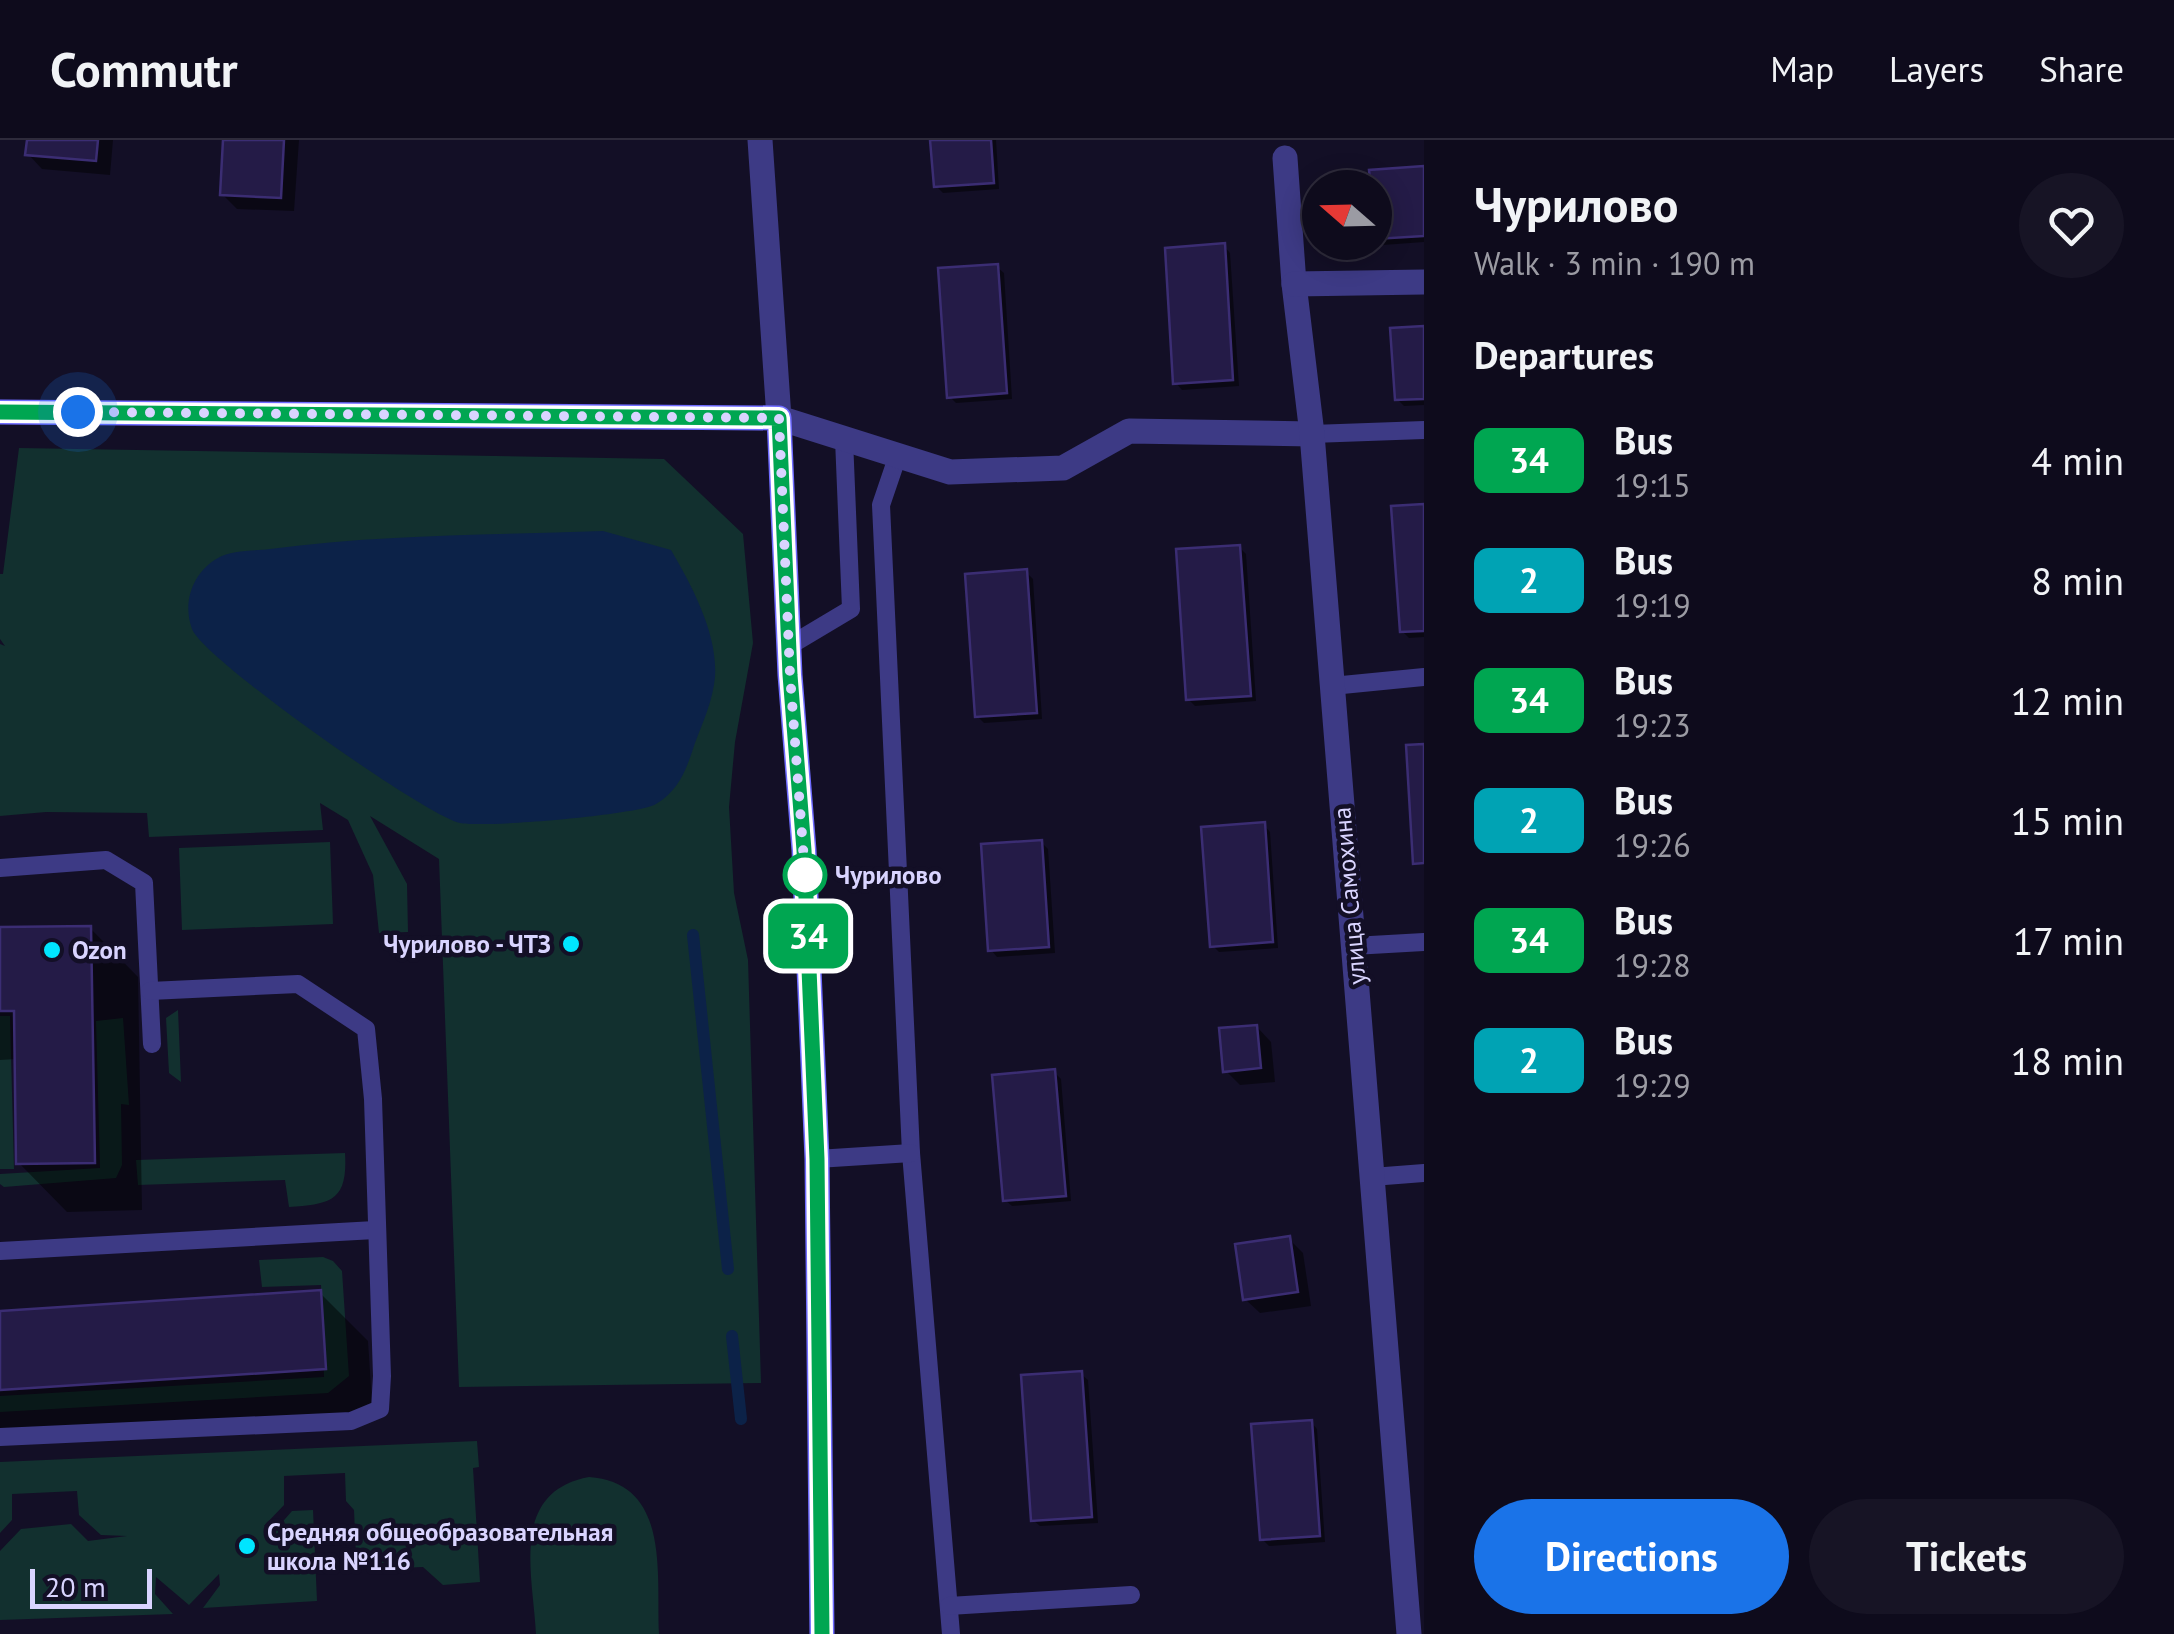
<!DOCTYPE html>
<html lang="en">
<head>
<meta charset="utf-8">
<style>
  body { margin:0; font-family:"PT Sans",sans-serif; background:#171425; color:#f1f3f6; height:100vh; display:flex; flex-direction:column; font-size:38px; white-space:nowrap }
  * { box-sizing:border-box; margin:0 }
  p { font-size:32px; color:#9b9ba3 }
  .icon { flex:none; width:55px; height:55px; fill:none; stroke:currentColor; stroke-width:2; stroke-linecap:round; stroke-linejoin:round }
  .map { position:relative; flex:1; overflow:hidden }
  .sheet { display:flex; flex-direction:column; background:#0e0b1c; width:750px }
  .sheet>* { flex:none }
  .badge { padding:0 20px; border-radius:15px; font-size:35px; line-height:65px }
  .needle { width:65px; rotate:290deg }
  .tools { position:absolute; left:1302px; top:30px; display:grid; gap:20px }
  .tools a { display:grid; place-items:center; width:90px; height:90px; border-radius:50%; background:#0e0b1c; box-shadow:0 5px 25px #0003,0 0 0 2px #2e2b3b; font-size:50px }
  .scale { position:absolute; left:30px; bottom:25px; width:122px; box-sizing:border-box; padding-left:10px; border:5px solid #d9d4ff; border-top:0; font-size:28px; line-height:35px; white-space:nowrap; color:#d9d4ff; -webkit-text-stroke:8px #130f26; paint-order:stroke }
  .you { position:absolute; width:50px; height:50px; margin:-25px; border:8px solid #fff; border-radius:50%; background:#1a73e8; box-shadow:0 0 0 15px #1a73e833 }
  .map>.badge { position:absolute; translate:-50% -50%; box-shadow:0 0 0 5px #fff }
  h2 { padding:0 50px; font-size:38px; line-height:90px }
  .round { display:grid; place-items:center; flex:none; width:105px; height:105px; border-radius:52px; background:#171425 }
  .overview { display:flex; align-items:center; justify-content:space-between; height:170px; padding:0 50px }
  h1 { font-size:48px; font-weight:600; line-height:75px }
  .primary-button { display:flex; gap:20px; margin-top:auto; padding:20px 50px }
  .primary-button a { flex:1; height:115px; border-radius:60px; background:#1a73e8; color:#fff; font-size:40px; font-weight:600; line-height:115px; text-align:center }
  .primary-button a+a { background:#171425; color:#f1f3f6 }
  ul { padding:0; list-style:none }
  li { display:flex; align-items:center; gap:30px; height:120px; padding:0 50px }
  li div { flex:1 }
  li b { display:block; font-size:38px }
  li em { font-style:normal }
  li .badge { min-width:110px; font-weight:700; text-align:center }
  header { display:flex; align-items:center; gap:60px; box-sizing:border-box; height:140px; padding:0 50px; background:#0e0b1c; border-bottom:2px solid #2e2b3b }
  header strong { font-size:48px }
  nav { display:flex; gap:55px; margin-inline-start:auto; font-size:35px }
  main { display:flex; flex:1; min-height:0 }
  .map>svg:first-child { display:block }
</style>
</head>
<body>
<header>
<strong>Commutr</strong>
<nav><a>Map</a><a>Layers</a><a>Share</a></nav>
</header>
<main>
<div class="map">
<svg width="1424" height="1494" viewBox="0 0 1424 1494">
  <rect width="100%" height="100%" fill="#130f26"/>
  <!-- green -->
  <g fill="#12302f">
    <path d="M 19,308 L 664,319 L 743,394 L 753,503 L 735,602 L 729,667 L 734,753 L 748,820 L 761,1243 L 459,1247 L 439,719 L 370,676 L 407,744 L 408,792 L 379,793 L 373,735 L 348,680 L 320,663 L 323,690 L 149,697 L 147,673 L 46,672 L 0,676 L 0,504 L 5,506 L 0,499 L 0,434 L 3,434 Z"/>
    <path d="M 330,702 L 333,784 L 182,790 L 179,708 Z"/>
    <path d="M 178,870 L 181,942 L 169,933 L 166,878 Z"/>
    <path d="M 0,876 L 10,876 L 14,1029 L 0,1029 Z"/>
    <path d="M 123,878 L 129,965 L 121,964 L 122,1025 L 116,1038 L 4,1047 L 0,1044 L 0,1034 L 100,1028 L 96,881 Z"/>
    <path d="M 345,1013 C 348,1061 331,1064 289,1067 L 285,1040 L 138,1045 L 136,1020 Z"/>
    <path d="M 323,1117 L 333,1121 L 342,1131 L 349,1236 L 328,1253 L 0,1272 L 0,1256 L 324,1237 L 321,1145 L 262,1147 L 259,1120 Z"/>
    <path d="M 477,1301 L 479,1327 L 473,1328 L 480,1442 L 443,1445 L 423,1427 L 372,1429 L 356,1416 L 354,1370 L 346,1361 L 345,1333 L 284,1336 L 284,1365 L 264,1386 L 278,1387 L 292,1371 L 313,1370 L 317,1461 L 203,1468 L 220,1445 L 219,1434 L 189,1465 L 156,1437 L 155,1454 L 173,1474 L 0,1480 L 0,1411 L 21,1389 L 71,1384 L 88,1401 L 127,1396 L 101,1395 L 79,1375 L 77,1351 L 12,1354 L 12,1380 L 0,1393 L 0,1322 Z"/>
    <path d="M 589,1337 C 671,1343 656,1434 659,1494 L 536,1494 C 533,1434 509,1352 589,1337 Z"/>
  </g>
  <!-- water -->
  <path fill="#0c2248" d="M 603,391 L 671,410 C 692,446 718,494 715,537 C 713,560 703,582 695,603 C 687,627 680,650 656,664 C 638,675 484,688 460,683 C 426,676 203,519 192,489 C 182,462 193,432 218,418 C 231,410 255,411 270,409 C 380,394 492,395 603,391 Z"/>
  <!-- shadow -->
  <g fill="#0007">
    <path d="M 29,0 L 113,0 L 110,35 L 42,29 L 28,14 Z"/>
    <path d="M 225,0 L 299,0 L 294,71 L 237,69 L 222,54 Z"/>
    <path d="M 933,0 L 996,0 L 999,49 L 943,53 L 936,46 Z"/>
    <path d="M 1424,28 L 1424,102 L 1383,105 L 1377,98 L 1375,74 Z"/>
    <path d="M 1224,106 L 1230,113 L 1239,246 L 1182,250 L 1176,243 Z"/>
    <path d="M 997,127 L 1004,133 L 1012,259 L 956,263 L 949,256 Z"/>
    <path d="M 1424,189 L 1424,265 L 1404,266 L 1397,259 Z"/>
    <path d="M 1424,366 L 1424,497 L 1409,498 L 1402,491 Z"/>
    <path d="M 1239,407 L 1246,414 L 1256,561 L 1195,566 L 1188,559 Z"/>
    <path d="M 1026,432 L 1033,439 L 1042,579 L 984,583 L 977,576 Z"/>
    <path d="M 1264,685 L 1270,692 L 1278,808 L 1219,812 L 1212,805 Z"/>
    <path d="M 1041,702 L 1048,709 L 1055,813 L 997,817 L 991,810 Z"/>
    <path d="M 90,788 L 138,837 L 142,1070 L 67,1072 L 19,1023 L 17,919 L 0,920 L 0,790 Z"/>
    <path d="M 1257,887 L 1271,902 L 1275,942 L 1240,945 L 1226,931 Z"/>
    <path d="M 1054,932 L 1061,939 L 1071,1061 L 1012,1066 L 1005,1060 Z"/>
    <path d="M 1289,1099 L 1303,1113 L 1311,1166 L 1260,1173 L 1245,1159 Z"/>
    <path d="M 320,1153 L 368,1201 L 373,1277 L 0,1300 L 0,1173 Z"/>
    <path d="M 1081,1234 L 1088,1240 L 1098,1383 L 1040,1386 L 1033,1380 Z"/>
    <path d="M 1311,1282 L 1317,1289 L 1325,1402 L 1269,1406 L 1262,1399 Z"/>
  </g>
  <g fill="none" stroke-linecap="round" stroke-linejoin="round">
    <!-- stream -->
    <g stroke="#0c2248" stroke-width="12">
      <path d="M 693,795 L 728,1129"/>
      <path d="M 732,1196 L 741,1279"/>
    </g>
  </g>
  <!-- building -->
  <g fill="#241b47" stroke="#3b2d73" stroke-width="2.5">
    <path d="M 27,0 L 98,0 L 96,21 L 25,15 Z"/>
    <path d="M 223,0 L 284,0 L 281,58 L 220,55 Z"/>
    <path d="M 930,0 L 991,0 L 994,43 L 934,47 Z"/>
    <path d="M 1424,26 L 1424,96 L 1375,99 L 1375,48 L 1371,48 L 1369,30 Z"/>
    <path d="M 1225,103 L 1233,240 L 1173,244 L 1165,108 Z"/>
    <path d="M 998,124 L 1007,253 L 947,258 L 938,128 Z"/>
    <path d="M 1424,186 L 1424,259 L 1395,260 L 1390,188 Z"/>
    <path d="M 1424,364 L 1424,491 L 1400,492 L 1391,366 Z"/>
    <path d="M 1240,405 L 1251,556 L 1186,560 L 1176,409 Z"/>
    <path d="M 1027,429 L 1037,573 L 975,577 L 965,434 Z"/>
    <path d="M 1424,604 L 1424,723 L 1413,724 L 1406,605 Z"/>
    <path d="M 1265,682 L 1273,802 L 1210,807 L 1201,687 Z"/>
    <path d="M 1042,700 L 1049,807 L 988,811 L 981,704 Z"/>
    <path d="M 91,786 L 95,1023 L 16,1024 L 14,871 L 0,871 L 0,787 Z"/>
    <path d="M 1257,885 L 1261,928 L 1223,932 L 1219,888 Z"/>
    <path d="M 1055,929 L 1066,1056 L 1003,1061 L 992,935 Z"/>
    <path d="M 1290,1096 L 1298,1152 L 1243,1160 L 1235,1104 Z"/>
    <path d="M 321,1150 L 326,1229 L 0,1250 L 0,1171 Z"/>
    <path d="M 1082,1231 L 1092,1377 L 1031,1381 L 1021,1235 Z"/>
    <path d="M 1312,1280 L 1320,1396 L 1260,1400 L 1251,1284 Z"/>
  </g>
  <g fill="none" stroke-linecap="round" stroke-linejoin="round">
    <!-- lane -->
    <g stroke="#3d3a85" stroke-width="18">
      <path d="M 1312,294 L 1424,290"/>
      <path d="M 898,315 L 881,365 L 911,1013 L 951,1494"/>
      <path d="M 789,506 L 851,469 L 844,299"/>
      <path d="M 1332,546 L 1424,537"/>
      <path d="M 0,728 L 106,720 L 144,743 L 152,904"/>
      <path d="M 1353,806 L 1424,802"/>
      <path d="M 817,1019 L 911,1013"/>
      <path d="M 1372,1037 L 1424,1033"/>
      <path d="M 0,1111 L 375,1090"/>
      <path d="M 0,1297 L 351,1281 L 380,1269 L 382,1236 L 373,959 L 366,889 L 298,844 L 150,851"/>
      <path d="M 949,1466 L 1131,1455"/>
    </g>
    <!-- street -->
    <g stroke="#3d3a85" stroke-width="25">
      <path d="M 760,0 L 779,278 L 950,332 L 1063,328 L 1129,291 L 1312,294"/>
      <path d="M 1285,18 L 1294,144 L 1312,294 L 1409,1494"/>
      <path d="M 1294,144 L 1424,142"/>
    </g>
    <!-- secondary -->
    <path stroke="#6f6bff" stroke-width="25" d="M 0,272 L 779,278 L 790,535 L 804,710 L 817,1019 L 822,1494"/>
  </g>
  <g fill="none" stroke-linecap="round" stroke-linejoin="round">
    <!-- line casing -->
    <g stroke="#fff" stroke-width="22">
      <path id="line" d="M 0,272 L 779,278 L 790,535 L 804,710 L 817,1019 L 822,1494"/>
    </g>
    <!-- line -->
    <use href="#line" stroke="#00a651" stroke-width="15"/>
    <!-- walk -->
    <path stroke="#d9d4ff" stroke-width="10" stroke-dasharray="0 18" d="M 78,272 L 779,278 L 790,535 L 806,748 L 805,735"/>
  </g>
  <!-- markers -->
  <circle fill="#fff" stroke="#00a651" stroke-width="5" cx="805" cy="735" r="20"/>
  <g fill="#00e5ff" stroke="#130f26" stroke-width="4">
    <circle cx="571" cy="804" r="10"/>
    <circle cx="52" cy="810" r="10"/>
    <circle cx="247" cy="1406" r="10"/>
  </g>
  <g text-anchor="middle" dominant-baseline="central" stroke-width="9" stroke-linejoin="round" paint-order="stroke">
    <!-- stop labels -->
    <g font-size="25" font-weight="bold" fill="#d9d4ff" stroke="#130f26" text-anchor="start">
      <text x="835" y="735">Чурилово</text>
    </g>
    <!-- street labels -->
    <g font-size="25" fill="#d9d4ff" stroke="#130f26">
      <text transform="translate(1349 756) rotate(-95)">улица Самохина</text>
    </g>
    <!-- poi labels -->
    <g font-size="25" font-weight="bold" fill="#d9d4ff" stroke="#130f26" text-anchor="start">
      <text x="551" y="804" text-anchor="end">Чурилово - ЧТЗ</text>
      <text x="72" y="810">Ozon</text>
      <text x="267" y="1392">Средняя общеобразовательная<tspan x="267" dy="29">школа №116</tspan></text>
    </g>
  </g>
</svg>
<div class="tools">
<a><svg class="needle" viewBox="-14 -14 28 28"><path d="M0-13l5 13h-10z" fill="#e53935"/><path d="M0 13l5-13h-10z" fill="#9b9ba3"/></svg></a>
</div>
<div class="scale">20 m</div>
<div class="you" style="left:78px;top:272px"></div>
<b class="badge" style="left:808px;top:796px;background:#00a651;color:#fff">34</b>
</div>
<section class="sheet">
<div class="overview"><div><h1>Чурилово</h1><p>Walk · 3 min · 190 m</p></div><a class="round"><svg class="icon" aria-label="heart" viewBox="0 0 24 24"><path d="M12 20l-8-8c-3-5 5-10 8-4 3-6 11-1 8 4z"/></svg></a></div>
<h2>Departures</h2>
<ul>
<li><span class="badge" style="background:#00a651;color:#fff">34</span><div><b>Bus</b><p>19:15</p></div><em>4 min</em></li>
<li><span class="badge" style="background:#00a3b4;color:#fff">2</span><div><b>Bus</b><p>19:19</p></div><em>8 min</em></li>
<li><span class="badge" style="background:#00a651;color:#fff">34</span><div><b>Bus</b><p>19:23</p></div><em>12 min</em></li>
<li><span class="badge" style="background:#00a3b4;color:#fff">2</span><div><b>Bus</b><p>19:26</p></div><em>15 min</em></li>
<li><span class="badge" style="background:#00a651;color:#fff">34</span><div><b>Bus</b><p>19:28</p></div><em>17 min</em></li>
<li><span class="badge" style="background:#00a3b4;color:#fff">2</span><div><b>Bus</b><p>19:29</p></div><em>18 min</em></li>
</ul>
<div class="primary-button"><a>Directions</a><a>Tickets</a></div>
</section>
</main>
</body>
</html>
